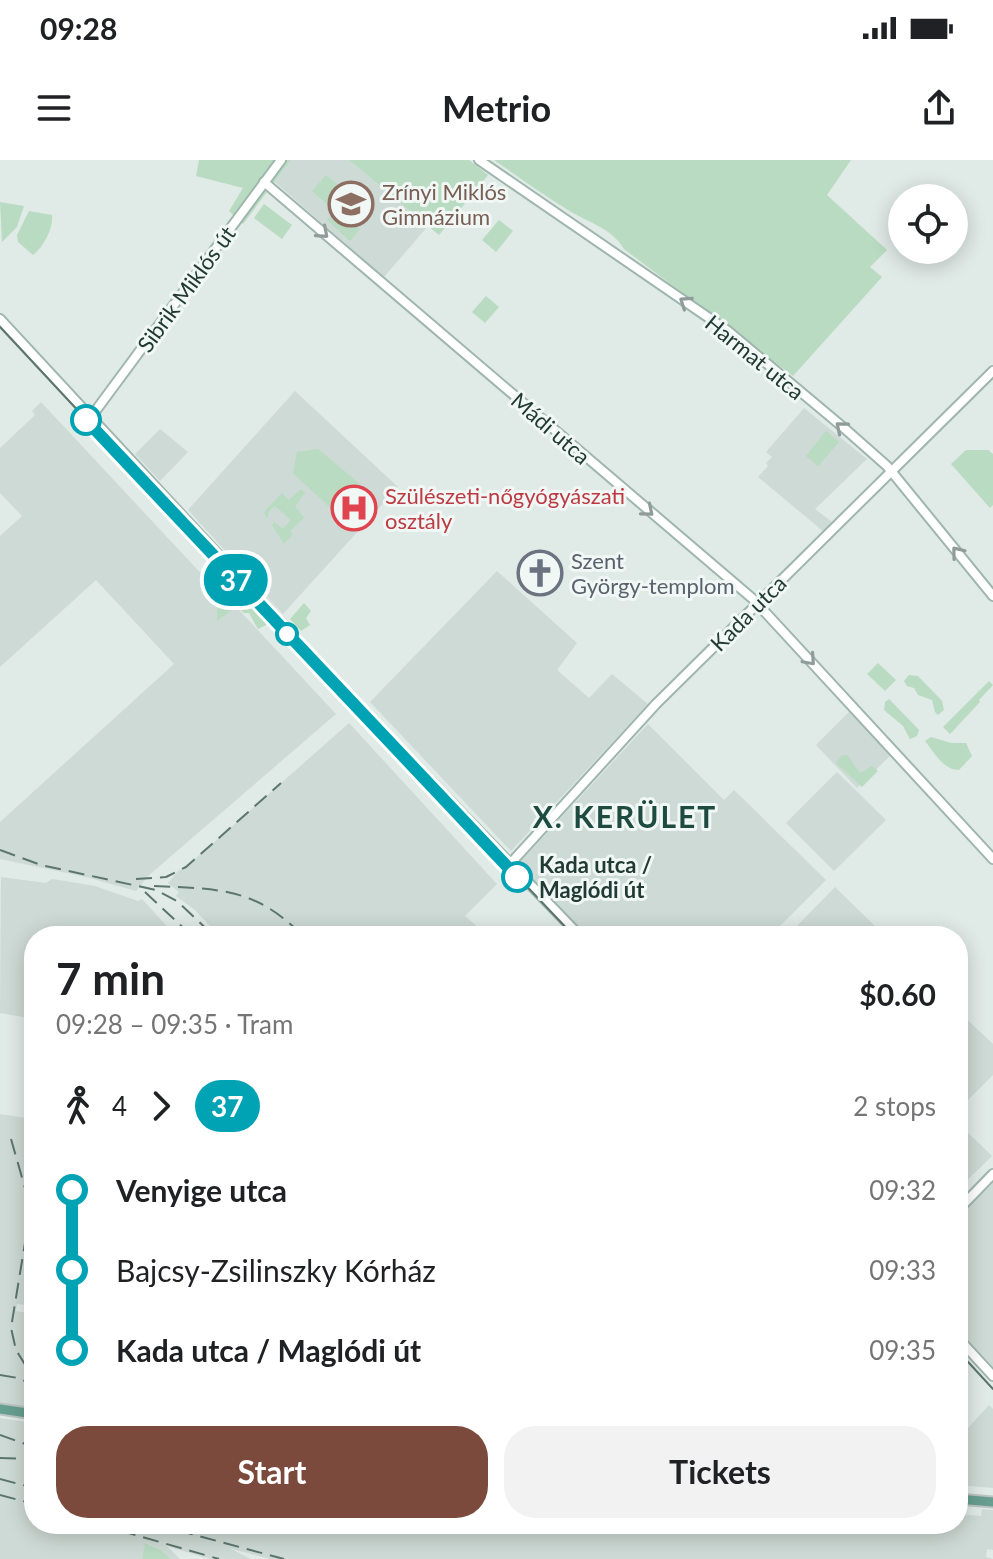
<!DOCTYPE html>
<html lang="en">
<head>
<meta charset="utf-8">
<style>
  body { margin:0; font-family:Lato,sans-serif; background:#f2f2f2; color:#202124; height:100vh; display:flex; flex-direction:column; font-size:30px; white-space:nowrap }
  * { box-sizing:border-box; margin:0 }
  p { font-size:26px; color:#757577 }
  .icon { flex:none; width:44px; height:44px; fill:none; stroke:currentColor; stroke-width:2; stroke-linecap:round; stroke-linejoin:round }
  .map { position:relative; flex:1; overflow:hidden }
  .details { position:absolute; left:24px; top:766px; width:944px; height:608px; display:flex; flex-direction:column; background:#fff; border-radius:32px; box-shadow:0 4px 20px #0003 }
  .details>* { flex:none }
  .badge { padding:0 16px; border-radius:26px; font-size:28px; line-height:52px }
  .controls { position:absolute; left:888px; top:24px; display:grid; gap:16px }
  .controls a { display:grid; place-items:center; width:80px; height:80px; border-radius:50%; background:#fff; box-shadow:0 4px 20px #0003; font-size:40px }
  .map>.badge { position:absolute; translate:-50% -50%; box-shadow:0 0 0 4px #fff }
  .legs { display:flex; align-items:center; gap:12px; height:88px; padding:0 32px; font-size:26px }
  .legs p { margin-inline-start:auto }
  .overview { display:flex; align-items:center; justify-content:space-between; height:136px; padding:0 32px }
  h1 { font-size:44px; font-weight:700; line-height:60px }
  .cta { display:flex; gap:16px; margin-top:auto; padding:16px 32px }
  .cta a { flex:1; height:92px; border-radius:32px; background:#7c4a3d; color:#fff; font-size:32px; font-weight:700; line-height:92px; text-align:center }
  .cta a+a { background:#f2f2f2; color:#202124 }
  ul { padding:0 32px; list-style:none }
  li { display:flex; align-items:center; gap:28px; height:80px; font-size:30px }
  li i { display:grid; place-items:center; width:12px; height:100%; margin:0 10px; background:currentColor }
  li i::after { content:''; width:20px; height:20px; margin:-10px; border:6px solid; border-radius:50%; background:#fff }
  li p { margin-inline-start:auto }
  li:first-child i { background:linear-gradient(#0000 50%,currentColor 0) }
  li:last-child i { background:linear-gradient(currentColor 50%,#0000 0) }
  .status { display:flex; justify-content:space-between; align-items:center; height:56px; padding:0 40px; background:#fff; direction:ltr }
  .status svg { height:22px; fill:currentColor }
  header { display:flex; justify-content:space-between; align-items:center; height:104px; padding:0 32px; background:#fff; font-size:36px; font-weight:700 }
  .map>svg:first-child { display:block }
</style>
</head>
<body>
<div class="status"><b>09:28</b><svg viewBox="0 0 49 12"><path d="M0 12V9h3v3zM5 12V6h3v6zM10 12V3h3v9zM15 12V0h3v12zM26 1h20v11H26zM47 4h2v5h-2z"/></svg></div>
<header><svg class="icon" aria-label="menu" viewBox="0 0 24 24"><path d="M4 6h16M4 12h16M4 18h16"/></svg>Metrio<svg class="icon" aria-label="share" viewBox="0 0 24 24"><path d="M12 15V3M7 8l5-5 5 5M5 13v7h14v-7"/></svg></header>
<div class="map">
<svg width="993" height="1399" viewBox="0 0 993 1399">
  <rect width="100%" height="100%" fill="#e0eae6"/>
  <!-- built -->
  <g fill="#cedad5">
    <path d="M 291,0 L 349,0 L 428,66 L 384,117 L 275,22 Z"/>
    <path d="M 295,231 L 398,327 L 283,454 L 188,350 Z"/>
    <path d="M 41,242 L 235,450 L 237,448 L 254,466 L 336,554 L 148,716 L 136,731 L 86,717 L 0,699 L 0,662 L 174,504 L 96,420 L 0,507 L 0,376 L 22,356 L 0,333 L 0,288 L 35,255 L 32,251 Z"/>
    <path d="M 804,248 L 867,299 L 815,349 L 832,362 L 823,371 L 758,317 L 768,306 L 766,303 L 772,297 L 766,292 Z"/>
    <path d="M 160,269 L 188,292 L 160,321 L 135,294 Z"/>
    <path d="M 497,411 L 577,483 L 557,510 L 589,538 L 612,514 L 648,544 L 511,691 L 370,542 Z"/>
    <path d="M 850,551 L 891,595 L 857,628 L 816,585 Z"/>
    <path d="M 349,563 L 497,724 L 465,756 L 488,776 L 219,776 L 195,750 L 176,736 L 179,732 L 168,723 L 178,711 L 186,707 Z"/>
    <path d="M 648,564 L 724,640 L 734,630 L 826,720 L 770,776 L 586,776 L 518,704 Z"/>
    <path d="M 837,612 L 886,660 L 834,711 L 786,663 Z"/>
    <path d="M 1,717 L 46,723 L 52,719 L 59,720 L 95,726 L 138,741 L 142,739 L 176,776 L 34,776 L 34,859 L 0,853 Z"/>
    <path d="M 835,727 L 839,731 L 885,776 L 787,776 Z"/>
    <path d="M 958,851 L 993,884 L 993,915 L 958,950 Z"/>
    <path d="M 0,954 L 34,959 L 34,1146 L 17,1144 L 16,1151 L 34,1154 L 34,1249 L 0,1245 Z"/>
    <path d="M 958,963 L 992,996 L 958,1029 Z"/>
    <path d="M 993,1022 L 993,1208 L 958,1171 L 958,1057 Z"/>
    <path d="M 989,1245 L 993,1249 L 993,1328 L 958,1325 L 958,1279 Z"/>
    <path d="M 0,1258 L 34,1263 L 34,1364 L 958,1364 L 958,1354 L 981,1356 L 982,1349 L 993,1350 L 993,1390 L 987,1389 L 986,1397 L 993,1399 L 270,1399 L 229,1388 L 251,1399 L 210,1399 L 167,1386 L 180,1399 L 171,1399 L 161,1390 L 146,1383 L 142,1399 L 0,1399 Z"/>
  </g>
  <!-- green -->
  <g fill="#b9dbc2">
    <path d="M 199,0 L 291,0 L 243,64 L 229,51 L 243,28 L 196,16 Z"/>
    <path d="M 349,0 L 469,0 L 488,15 L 439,75 Z"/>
    <path d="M 494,0 L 851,0 L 827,35 L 887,90 L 870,107 L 882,117 L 793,216 L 624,89 C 612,68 587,62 568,50 C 543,35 519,17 494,0 Z"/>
    <path d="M 326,15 L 345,31 L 330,47 L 312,31 Z"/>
    <path d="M 0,42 L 24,46 L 17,67 L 2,82 Z"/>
    <path d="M 264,44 L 292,65 L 282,79 L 254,58 Z"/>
    <path d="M 337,49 L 360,69 L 350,81 L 327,60 Z"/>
    <path d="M 29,51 L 52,55 C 53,69 44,86 33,95 L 18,82 L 17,75 Z"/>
    <path d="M 499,60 L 513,71 L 496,92 L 482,80 Z"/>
    <path d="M 486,136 L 499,147 L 485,163 L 472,152 Z"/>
    <path d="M 826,271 L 839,282 L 818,306 L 806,296 Z"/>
    <path d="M 318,289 L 361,325 L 336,353 L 293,313 L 297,292 Z"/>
    <path d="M 966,290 L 988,290 L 993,294 L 993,345 L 990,348 L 951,304 Z"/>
    <path d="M 301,329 L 305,333 L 295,346 L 304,358 L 290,371 L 293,374 L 284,384 L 272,365 L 274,362 L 283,369 L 291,360 L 275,346 L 269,351 L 267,359 L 264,352 L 282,333 L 289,340 Z"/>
    <path d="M 230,422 L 268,464 L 258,469 L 249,453 L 244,453 L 237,446 L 217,461 L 217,448 L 229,435 L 227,430 Z"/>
    <path d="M 304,443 L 311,451 L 306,458 L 310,465 L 301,471 L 290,459 Z"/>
    <path d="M 878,503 L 896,520 L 885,531 L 867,514 Z"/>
    <path d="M 909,515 L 918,516 L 942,541 L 944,550 L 938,555 L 935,552 L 932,540 L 918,535 L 914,528 L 907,526 L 904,521 Z"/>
    <path d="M 989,521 L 993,525 L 979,540 L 980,542 L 950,574 L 943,567 Z"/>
    <path d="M 889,539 L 919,570 L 917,576 L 910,579 L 903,566 L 884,550 L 885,542 Z"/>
    <path d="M 931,577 L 951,583 L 966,583 L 972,596 L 959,610 C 943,610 934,592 925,581 Z"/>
    <path d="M 847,595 L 860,613 L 872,606 L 878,611 L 862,627 L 836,603 L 841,596 Z"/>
    <path d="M 145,1383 L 161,1390 L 171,1399 L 142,1399 Z"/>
  </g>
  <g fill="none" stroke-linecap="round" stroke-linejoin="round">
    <!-- secondary casing -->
    <g stroke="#9fb6ad" stroke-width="12">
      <g id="secondary">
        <path d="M 479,0 L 728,171 L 844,268 L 887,306 L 993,436"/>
        <path d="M 264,22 L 753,439 L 993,699"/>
        <path d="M 0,159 L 365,553 L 580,776"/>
        <path d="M 91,257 L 281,0"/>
        <path d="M 510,704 L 656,544 L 993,211"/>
        <path d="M 958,1050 L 993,1014"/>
        <path d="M 958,1178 L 993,1216"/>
      </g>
    </g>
    <!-- primary casing -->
    <g stroke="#bcc4c2" stroke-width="13">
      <g id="primary">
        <path d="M 0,1249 L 34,1254"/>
        <path d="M 958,1339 L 993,1342"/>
      </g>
    </g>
    <!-- secondary -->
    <use href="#secondary" stroke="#fff" stroke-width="8"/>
    <!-- primary -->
    <use href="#primary" stroke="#669e8f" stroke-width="9"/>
    <!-- tram -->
    <g stroke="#5c766e" stroke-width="2">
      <path d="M 0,167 L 370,564 L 389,581 L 574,776"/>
      <path d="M 958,1191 L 993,1229"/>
    </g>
    <!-- rail -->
    <g stroke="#5c766e" stroke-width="2" stroke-dasharray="16 8" stroke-linecap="butt">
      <path d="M 0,690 L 41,705 L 156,730 L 177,741 L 214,776"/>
      <path d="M 136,719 L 166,717 L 186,707 L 281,623"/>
      <path d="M 154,726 C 218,729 255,727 303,776"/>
      <path d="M 145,732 L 192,776"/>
      <path d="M 11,979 L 29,1042"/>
      <path d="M 34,1028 L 11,1168 L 16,1190 L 34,1219"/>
      <path d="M 0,1215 L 18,1218 L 34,1225"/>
      <path d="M 0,1275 L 34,1287"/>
      <path d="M 0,1298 L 34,1299"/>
      <path d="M 0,1319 L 34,1328"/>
      <path d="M 0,1335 L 34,1344"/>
      <path d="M 97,1364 L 219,1399"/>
      <path d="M 154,1364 L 284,1399"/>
    </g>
  </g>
  <!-- one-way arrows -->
  <defs><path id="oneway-chevron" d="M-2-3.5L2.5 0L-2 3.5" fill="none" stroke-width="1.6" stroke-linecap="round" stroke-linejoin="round" transform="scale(2)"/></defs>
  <g stroke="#909c99">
    <use href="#oneway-chevron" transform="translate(323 73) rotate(41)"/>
    <use href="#oneway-chevron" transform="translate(685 142) rotate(-146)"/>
    <use href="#oneway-chevron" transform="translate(841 267) rotate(-140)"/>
    <use href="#oneway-chevron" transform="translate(648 351) rotate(40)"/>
    <use href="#oneway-chevron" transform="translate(957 392) rotate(-129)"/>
    <use href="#oneway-chevron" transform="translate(810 500) rotate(48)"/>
  </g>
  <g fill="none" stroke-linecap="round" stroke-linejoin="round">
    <!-- line-1 casing -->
    <g stroke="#fff" stroke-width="18">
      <path id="line-1" d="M 86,260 L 517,717"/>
    </g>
    <!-- line-1 -->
    <use href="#line-1" stroke="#00a3b4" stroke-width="12"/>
  </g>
  <!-- icons -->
  <defs>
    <g id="school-ring" transform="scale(2.3)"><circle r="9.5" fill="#f0f7f4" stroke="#8d6e63" stroke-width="1.5"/><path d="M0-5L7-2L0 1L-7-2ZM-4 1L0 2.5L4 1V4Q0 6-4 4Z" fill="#8d6e63"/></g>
    <g id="hospital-ring" transform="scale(2.3)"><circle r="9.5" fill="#f0f7f4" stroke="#e0444e" stroke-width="1.5"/><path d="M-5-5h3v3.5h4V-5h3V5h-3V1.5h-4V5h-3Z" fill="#e0444e"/></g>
    <g id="church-ring" transform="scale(2.3)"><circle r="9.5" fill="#f0f7f4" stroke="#6b7280" stroke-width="1.5"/><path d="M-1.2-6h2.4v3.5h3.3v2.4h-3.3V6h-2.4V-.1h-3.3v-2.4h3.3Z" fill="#6b7280"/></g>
  </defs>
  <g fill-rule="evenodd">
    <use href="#school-ring" x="351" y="44"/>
    <use href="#hospital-ring" x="354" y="348"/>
    <use href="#church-ring" x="540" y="413"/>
  </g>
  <!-- markers -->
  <g fill="#fff" stroke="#00a3b4" stroke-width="4">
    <circle cx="86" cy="260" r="14"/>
    <circle cx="287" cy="474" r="10"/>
    <circle cx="517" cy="717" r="14"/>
  </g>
  <g text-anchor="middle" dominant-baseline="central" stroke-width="6" stroke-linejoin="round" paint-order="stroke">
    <!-- education labels -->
    <g font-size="22" fill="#785e54" stroke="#f0f7f4" text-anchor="start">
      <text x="382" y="31">Zrínyi Miklós<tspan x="382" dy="25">Gimnázium</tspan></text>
    </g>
    <!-- street labels -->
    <g font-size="22" fill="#213a33" stroke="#f0f7f4">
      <text transform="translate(186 129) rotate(-54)">Sibrik Miklós út</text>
      <text transform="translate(755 197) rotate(39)">Harmat utca</text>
      <text transform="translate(551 268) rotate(41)">Mádi utca</text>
      <text transform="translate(748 453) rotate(-45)">Kada utca</text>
    </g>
    <!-- health labels -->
    <g font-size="22" fill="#be3a42" stroke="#f0f7f4" text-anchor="start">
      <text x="385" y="335">Szülészeti-nőgyógyászati<tspan x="385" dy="25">osztály</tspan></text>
    </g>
    <!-- worship labels -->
    <g font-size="22" fill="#5b616d" stroke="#f0f7f4" text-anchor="start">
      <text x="571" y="400">Szent<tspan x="571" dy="25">György-templom</tspan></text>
    </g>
    <!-- stop labels -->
    <g font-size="22" font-weight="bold" fill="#213a33" stroke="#f0f7f4" text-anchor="start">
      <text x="539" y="704">Kada utca /<tspan x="539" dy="25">Maglódi út</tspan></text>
    </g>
    <!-- district labels -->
    <g font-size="30" font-weight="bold" letter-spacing="2" fill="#1e4b40" stroke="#f0f7f4">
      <text x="625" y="656">X. KERÜLET</text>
    </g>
  </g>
</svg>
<div class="controls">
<a><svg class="icon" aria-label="locate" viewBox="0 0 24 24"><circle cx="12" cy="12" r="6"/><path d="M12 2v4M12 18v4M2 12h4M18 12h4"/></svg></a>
</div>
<b class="badge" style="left:236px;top:420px;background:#00a3b4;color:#fff">37</b>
<section class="details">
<div class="overview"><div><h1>7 min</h1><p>09:28 – 09:35 · Tram</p></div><b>$0.60</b></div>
<div class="legs"><svg class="icon" aria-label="walk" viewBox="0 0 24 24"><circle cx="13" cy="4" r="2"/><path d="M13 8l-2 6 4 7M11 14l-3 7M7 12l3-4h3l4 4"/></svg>4<svg class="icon" aria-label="forward" viewBox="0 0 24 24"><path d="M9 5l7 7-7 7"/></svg><b class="badge" style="background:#00a3b4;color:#fff">37</b><p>2 stops</p></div>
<ul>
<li><i style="color:#00a3b4"></i><b>Venyige utca</b><p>09:32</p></li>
<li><i style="color:#00a3b4"></i><span>Bajcsy-Zsilinszky Kórház</span><p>09:33</p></li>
<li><i style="color:#00a3b4"></i><b>Kada utca / Maglódi út</b><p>09:35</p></li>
</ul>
<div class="cta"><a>Start</a><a>Tickets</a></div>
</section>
</div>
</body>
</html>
